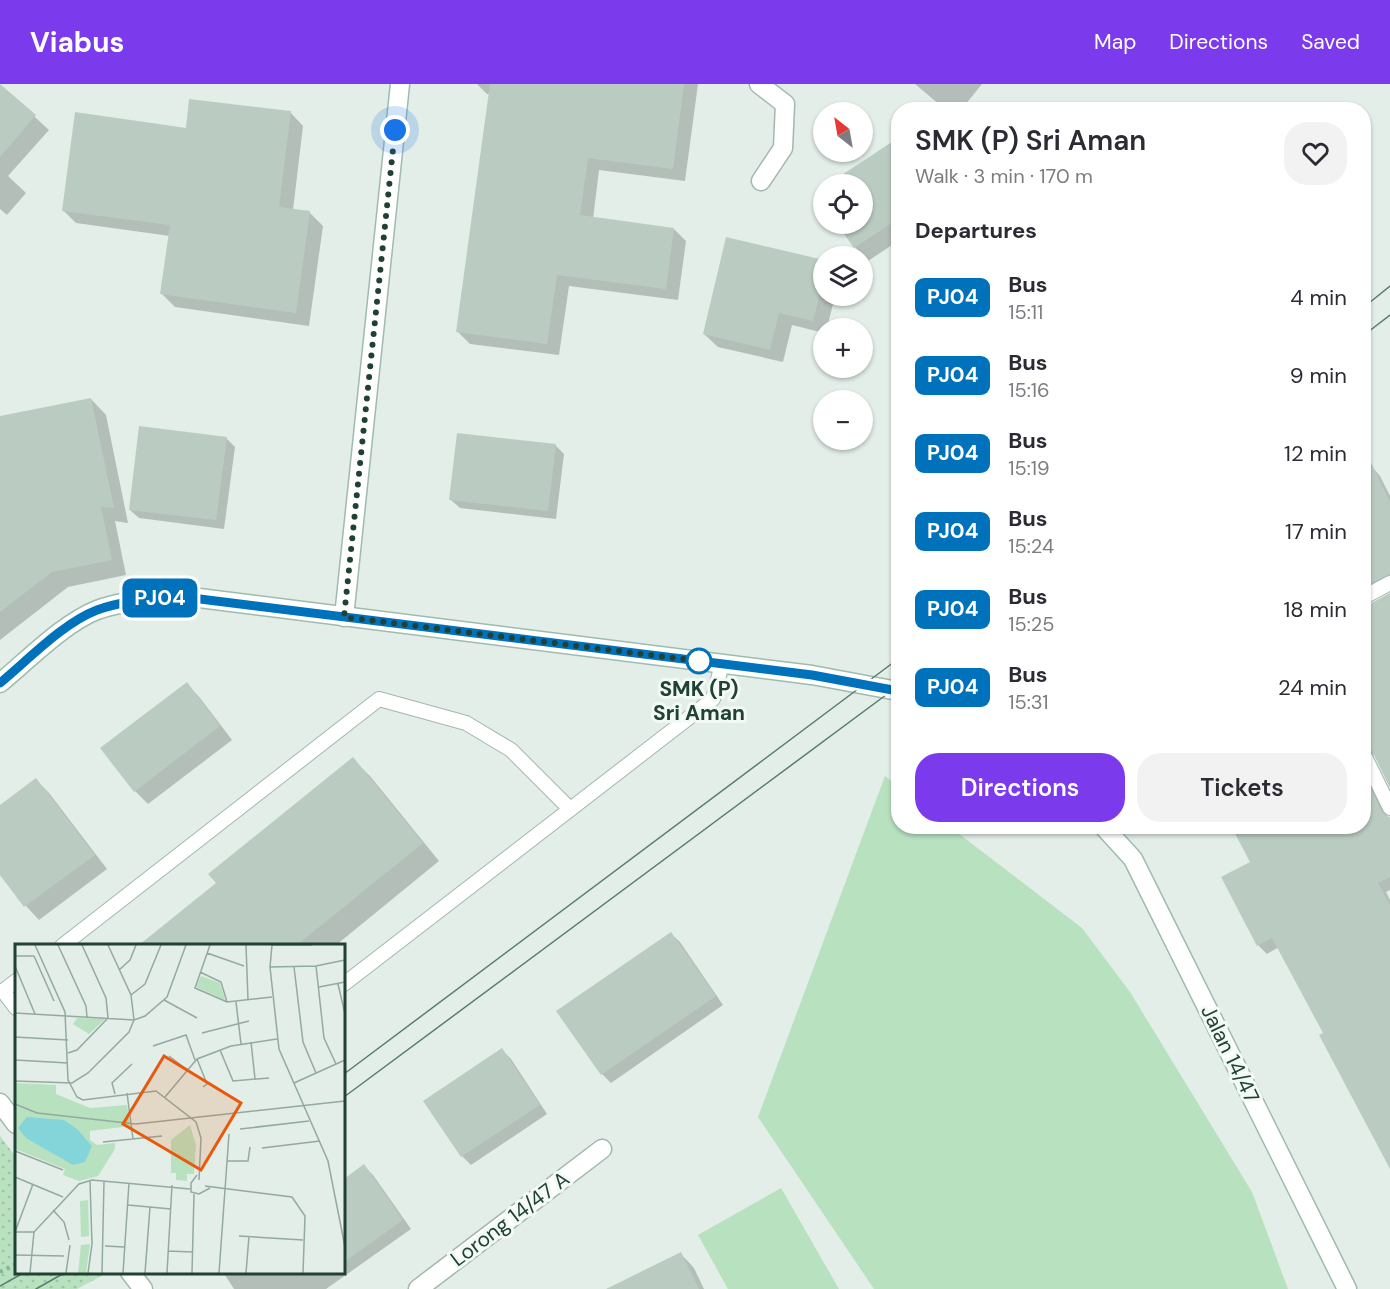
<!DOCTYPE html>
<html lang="en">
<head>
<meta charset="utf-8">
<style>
  body { margin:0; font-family:"DM Sans",sans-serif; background:#f2f2f3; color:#2b2b33; height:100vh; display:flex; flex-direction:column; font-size:22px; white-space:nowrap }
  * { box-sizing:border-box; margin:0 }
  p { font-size:20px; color:#7c7c81 }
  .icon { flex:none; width:33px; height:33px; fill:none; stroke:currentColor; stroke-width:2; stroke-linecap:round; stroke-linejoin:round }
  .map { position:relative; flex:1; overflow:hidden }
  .panel { position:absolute; left:891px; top:18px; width:480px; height:732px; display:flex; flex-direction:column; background:#fff; border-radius:24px; box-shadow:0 2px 4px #0004 }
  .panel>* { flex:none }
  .badge { padding:0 12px; border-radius:9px; font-size:21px; line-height:39px }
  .needle { width:39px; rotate:329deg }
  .fabs { position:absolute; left:813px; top:18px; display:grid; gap:12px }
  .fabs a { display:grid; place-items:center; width:60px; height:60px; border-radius:50%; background:#fff; box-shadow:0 2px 4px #0004; font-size:30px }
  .you { position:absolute; width:30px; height:30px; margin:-15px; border:4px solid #fff; border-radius:50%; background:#1a73e8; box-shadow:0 0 0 9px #1a73e833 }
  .map>.badge { position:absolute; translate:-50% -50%; box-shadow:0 0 0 3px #fff }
  h2 { padding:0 24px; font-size:22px; line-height:54px }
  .round { display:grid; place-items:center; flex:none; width:63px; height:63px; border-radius:24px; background:#f2f2f3 }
  .overview { display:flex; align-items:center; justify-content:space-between; height:102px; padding:0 24px }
  h1 { font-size:28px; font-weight:600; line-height:45px }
  .action { display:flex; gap:12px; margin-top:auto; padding:12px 24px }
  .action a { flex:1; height:69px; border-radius:24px; background:#7c3aed; color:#fff; font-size:24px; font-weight:600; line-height:69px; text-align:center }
  .action a+a { background:#f2f2f3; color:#2b2b33 }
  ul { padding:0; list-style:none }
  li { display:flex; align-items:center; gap:18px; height:78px; padding:0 24px }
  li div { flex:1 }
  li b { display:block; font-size:22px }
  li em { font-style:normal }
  li .badge { min-width:66px; font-weight:700; text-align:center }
  header { display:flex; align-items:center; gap:36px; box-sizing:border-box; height:84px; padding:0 30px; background:#7c3aed; color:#fff }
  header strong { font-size:28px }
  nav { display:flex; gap:33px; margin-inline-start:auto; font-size:21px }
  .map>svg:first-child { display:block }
</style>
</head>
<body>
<header>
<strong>Viabus</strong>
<nav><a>Map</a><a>Directions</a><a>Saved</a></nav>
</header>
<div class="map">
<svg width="1390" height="1205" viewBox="0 0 1390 1205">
  <defs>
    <pattern id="park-dots" width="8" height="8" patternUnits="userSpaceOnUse" patternTransform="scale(1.5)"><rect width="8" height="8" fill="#b8e1bf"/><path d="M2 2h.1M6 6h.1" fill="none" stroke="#9ec2a5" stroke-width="1.8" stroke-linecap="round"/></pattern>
  </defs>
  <rect width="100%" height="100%" fill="#e2eee7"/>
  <!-- grass -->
  <g fill="#b8e1bf">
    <path d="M 885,692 L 898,702 L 898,742 L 950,743 L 1082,844 L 1130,908 L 1252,1108 L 1288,1205 L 874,1205 L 758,1033 Z"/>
    <path d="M 781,1104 L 839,1205 L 728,1205 L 698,1151 Z"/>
  </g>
  <!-- park -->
  <path fill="url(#park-dots)" d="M 0,1052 L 16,1073 L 16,1188 L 107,1189 L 77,1205 L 0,1205 Z"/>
  <!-- shadow -->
  <g fill="#0003">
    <path d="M 477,0 L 698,0 L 685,97 L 599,86 L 593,135 L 674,145 L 686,157 L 678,216 L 569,202 L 559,271 L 470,260 L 458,248 L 490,10 L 487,10 Z"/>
    <path d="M 915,0 L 982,0 L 961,26 L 946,26 Z"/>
    <path d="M 0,1 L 49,46 L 8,92 L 26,109 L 7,131 L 0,125 Z"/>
    <path d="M 290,28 L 303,42 L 293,126 L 310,129 L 323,142 L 309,242 L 175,223 L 162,210 L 170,152 L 76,139 L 63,126 L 187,46 Z"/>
    <path d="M 892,60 L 898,67 L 898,157 L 868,177 L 855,163 L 839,140 L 862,140 L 862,100 L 831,100 Z"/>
    <path d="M 824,105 L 824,116 L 818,109 Z"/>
    <path d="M 824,177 L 824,212 L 835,212 L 827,244 L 824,244 L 824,249 L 792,241 L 783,278 L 718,263 L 704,250 Z"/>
    <path d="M 91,315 L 106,331 L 128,439 L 115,437 L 126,491 L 68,503 L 0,556 L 0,334 Z"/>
    <path d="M 226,354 L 235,363 L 224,445 L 139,434 L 130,426 Z"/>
    <path d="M 555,361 L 564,370 L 556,435 L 460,424 L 451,416 Z"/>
    <path d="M 1372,383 L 1380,392 L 1390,412 L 1390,502 L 1365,517 L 1364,522 L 1364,387 Z"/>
    <path d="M 1390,510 L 1390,700 L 1375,670 L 1368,672 L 1364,679 L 1364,523 L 1369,522 Z"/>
    <path d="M 187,600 L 200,614 L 232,656 L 148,720 L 135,707 Z"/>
    <path d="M 352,675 L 370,692 L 439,777 L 335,862 L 141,862 L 218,799 Z"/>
    <path d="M 1364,680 L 1364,685 L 1388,734 L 1390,734 L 1390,806 L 1386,808 L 1390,816 L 1390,1083 L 1325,950 L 1279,863 L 1267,870 L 1258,861 L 1364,742 Z"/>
    <path d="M 36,696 L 49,709 L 107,785 L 39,836 L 26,822 L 0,788 L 0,723 Z"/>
    <path d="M 671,850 L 680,858 L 723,921 L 611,999 L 602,990 Z"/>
    <path d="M 502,966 L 511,975 L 547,1030 L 471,1081 L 462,1072 Z"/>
    <path d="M 364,1082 L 373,1091 L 411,1145 L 326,1205 L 234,1205 L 223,1188 L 344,1188 L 344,1097 Z"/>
    <path d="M 681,1170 L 694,1184 L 704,1205 L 610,1205 Z"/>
  </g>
  <!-- building -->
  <g fill="#baccc2">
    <path d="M 0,0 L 36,31 L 0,73 Z"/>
    <path d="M 490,0 L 684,0 L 673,85 L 588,74 L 580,131 L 674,144 L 666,205 L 557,191 L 547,260 L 456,248 Z"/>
    <path d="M 189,15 L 291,27 L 279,123 L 310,127 L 296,229 L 160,210 L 170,141 L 62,127 L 75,28 L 186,44 Z"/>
    <path d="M 898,54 L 898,135 L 854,164 L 837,140 L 862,140 L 862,100 L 828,100 Z"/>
    <path d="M 726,153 L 824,176 L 824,192 L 813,237 L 779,229 L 770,266 L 703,250 Z"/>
    <path d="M 91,314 L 114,424 L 101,423 L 112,476 L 52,488 L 0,528 L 0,332 Z"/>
    <path d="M 139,342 L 227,353 L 216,436 L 129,426 Z"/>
    <path d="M 457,349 L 556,360 L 548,427 L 449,416 Z"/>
    <path d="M 1364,364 L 1390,418 L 1390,490 L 1364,503 Z"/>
    <path d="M 1390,509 L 1390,704 L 1372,667 L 1368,663 L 1364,662 L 1364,522 L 1368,521 Z"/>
    <path d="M 187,598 L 220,642 L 134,708 L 100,664 Z"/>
    <path d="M 353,673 L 423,759 L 297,861 L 139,861 L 216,799 L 208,790 Z"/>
    <path d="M 1364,690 L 1382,728 L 1386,732 L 1390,733 L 1390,793 L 1378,799 L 1390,821 L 1390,1085 L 1319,951 L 1323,949 L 1272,854 L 1257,862 L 1221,793 L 1250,778 L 1231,742 L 1364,742 Z"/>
    <path d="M 36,694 L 95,771 L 24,823 L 0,791 L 0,721 Z"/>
    <path d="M 671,848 L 716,912 L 601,991 L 556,927 Z"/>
    <path d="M 502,964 L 540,1021 L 461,1073 L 423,1017 Z"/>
    <path d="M 364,1080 L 403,1136 L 344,1178 L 344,1095 Z"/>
    <path d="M 681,1168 L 699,1205 L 606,1205 Z"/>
  </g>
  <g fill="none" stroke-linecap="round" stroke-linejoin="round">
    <!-- lane casing -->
    <g stroke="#a4b7ae" stroke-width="16">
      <g id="lane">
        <path d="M 1364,513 L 1390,499"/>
        <path d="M 1364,671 L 1390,724"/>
        <path d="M 62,862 L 379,615 L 466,639 L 511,666 L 570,725"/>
        <path d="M 16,897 L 3,907 L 16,924"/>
        <path d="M 344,900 L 713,615 L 722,580"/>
      </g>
    </g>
    <!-- street casing -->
    <g stroke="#a4b7ae" stroke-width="21">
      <g id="street">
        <path d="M 759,0 L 785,20 L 783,64 L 761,97"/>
        <path d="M 0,1019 L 16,1040"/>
        <path d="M 130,1188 L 143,1205"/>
        <path d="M 418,1205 L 602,1065"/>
      </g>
    </g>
    <!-- secondary casing -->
    <g stroke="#9fbbae" stroke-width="21">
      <g id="secondary">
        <path d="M 344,533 L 400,0"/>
        <path d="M 0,599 C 28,576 64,539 97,526 C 122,517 149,515 175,511 L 812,591 L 898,607"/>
        <path d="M 1103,742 L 1133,775 L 1347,1205"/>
      </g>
    </g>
    <!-- path -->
    <path stroke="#7fb59e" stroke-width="4" stroke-dasharray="3 4.5" stroke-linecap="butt" d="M 0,1188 L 16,1180"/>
    <!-- lane -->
    <use href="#lane" stroke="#fff" stroke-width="14"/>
    <!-- street -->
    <use href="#street" stroke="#fff" stroke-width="18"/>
    <!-- secondary -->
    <use href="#secondary" stroke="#fff" stroke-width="18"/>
    <!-- tram -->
    <g stroke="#5a7c6f" stroke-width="1.5">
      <path d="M 1364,223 L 1390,202"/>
      <path d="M 1364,251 L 1390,231"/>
      <path d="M 344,990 L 898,575"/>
      <path d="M 344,1013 L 898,602"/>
      <path d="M 0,1202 L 25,1188"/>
      <path d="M 36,1205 L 66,1188"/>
    </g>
  </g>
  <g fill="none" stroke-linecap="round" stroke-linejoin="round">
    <!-- line casing -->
    <g stroke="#fff" stroke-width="14">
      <path id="line" d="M 0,599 C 28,576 63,539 97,526 C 122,517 149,515 176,512 L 812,591 L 898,607"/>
    </g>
    <!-- line -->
    <use href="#line" stroke="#0072bc" stroke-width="9"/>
    <!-- walk -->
    <path stroke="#204134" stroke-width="6" stroke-dasharray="0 10.8" d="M 395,46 L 344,533 L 699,577"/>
  </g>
  <!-- markers -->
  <circle fill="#fff" stroke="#0072bc" stroke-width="3" cx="699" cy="577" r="12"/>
  <g text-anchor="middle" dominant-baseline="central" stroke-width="6" stroke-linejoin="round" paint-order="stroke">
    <!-- stop labels -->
    <g font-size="21" font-weight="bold" fill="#204134" stroke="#f3faf5">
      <text x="699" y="605">SMK (P)<tspan x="699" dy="24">Sri Aman</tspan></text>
    </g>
    <!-- street labels -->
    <g font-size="21" fill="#204134" stroke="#f3faf5">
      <text transform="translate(1230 970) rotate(64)">Jalan 14/47</text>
      <text transform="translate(510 1135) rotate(-37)">Lorong 14/47 A</text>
    </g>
  </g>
  <!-- overview -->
  <g transform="translate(15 860)">
    <rect width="330" height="330" fill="#e2eee7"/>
    <path d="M 175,181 L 181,201 L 179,230 L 172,230 L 172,237 L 161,236 L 161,229 L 156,229 L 156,196 ZM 73,256 L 74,292 L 66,293 L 65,257 ZM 75,300 L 71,329 L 63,329 L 66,301 Z" fill="#b8e1bf"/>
    <path d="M 186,32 L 205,39 L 210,56 L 181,43 ZM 62,74 L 90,75 L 74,90 L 58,80 ZM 0,139 L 41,141 L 41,150 L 75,164 L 112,161 L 115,182 L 75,187 L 75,196 L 82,201 L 100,199 L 100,205 L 83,232 L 64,237 L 48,231 L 50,225 L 0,205 Z" fill="#b8e1bf"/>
    <path d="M 12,173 L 49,176 L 62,185 L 77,202 L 70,218 L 58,221 L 11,194 L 3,184 Z" fill="#84d5d9"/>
    <path fill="none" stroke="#94a99f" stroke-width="1.5" d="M 20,1 L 50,68 L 53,136 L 62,153 L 68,156 L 141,147 L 181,178 L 186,194 L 184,236M 43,1 L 71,62 L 72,73M 195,1 L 180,44 L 212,58 L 257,53M 231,1 L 233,56M 257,1 L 255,23 L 264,105 L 313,217 L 330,303M 257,1 L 297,1M 192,9 L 229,22M 0,12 L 19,12M 19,12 L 39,57M 0,22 L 20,70M 301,22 L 309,94 L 321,120M 255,23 L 301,22 L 330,16M 279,23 L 288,98 L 301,129M 104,26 L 115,16 L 121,1M 185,28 L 206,38 L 212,58M 323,40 L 330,70M 304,43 L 330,38M 116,51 L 130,40 L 146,1M 149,56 L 182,74M 221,58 L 226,100M 0,69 L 119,76 L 130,72 L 152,53 L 171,1M 187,89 L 234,77M 0,93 L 53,96M 236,98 L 240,135M 138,102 L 171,91 L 180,116M 205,106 L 218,137 L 254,134M 53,109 L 62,106 L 93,74 L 91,54 L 67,1M 154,112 L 171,125M 182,115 L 192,140 L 188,143M 0,116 L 53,119M 0,137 L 57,139 L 73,129 L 114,88 L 119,76 L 116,51 L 93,1M 279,139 L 330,116M 112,149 L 118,195M 100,150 L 97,139 L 117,120M 150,153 L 182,115 L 216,102 L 262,95M 0,160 L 22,169 L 121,180 L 330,157M 225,185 L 294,177M 88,198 L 147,192M 247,204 L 305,197M 0,207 L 48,226M 212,217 L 233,217 L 235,203M 182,231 L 176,239 L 176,248 L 184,250 L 195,244M 0,233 L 48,253M 190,242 L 277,253 L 290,272 L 288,329M 113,261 L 156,265M 38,266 L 49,278 L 54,296M 0,288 L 18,240M 0,288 L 19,288M 224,292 L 288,296M 90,302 L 109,303M 153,307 L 178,308M 0,311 L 49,312M 15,329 L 19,288 L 64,240 L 77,236 L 175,245M 51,329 L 55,301M 73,329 L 77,300 L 75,237M 87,329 L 89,237M 108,329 L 114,239M 130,329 L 135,263M 152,329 L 157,241M 177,329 L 179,250M 204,329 L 214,190M 231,329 L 234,292"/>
    <path fill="#e8590c" fill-opacity="0.15" stroke="#e8590c" stroke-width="3" d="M 149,112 L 226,159 L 186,226 L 108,180 Z"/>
    <rect width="330" height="330" fill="none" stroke="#204134" stroke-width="3"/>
  </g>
</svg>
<div class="fabs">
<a><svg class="needle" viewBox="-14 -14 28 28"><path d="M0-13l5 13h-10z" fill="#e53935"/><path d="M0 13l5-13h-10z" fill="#7c7c81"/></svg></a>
<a><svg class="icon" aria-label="locate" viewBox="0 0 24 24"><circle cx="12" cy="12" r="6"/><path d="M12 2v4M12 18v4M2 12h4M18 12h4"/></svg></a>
<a><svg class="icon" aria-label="layers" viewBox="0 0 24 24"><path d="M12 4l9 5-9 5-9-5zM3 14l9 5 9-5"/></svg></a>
<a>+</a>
<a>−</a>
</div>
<div class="you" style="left:395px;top:46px"></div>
<b class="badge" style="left:160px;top:514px;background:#0072bc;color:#fff">PJ04</b>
<section class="panel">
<div class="overview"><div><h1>SMK (P) Sri Aman</h1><p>Walk · 3 min · 170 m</p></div><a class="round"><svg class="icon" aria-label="heart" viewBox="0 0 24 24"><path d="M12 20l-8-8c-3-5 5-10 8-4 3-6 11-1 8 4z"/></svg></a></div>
<h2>Departures</h2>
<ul>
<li><span class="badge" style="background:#0072bc;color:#fff">PJ04</span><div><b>Bus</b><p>15:11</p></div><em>4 min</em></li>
<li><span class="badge" style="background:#0072bc;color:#fff">PJ04</span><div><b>Bus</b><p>15:16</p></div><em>9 min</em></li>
<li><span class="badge" style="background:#0072bc;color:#fff">PJ04</span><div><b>Bus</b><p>15:19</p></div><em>12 min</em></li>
<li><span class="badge" style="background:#0072bc;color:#fff">PJ04</span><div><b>Bus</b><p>15:24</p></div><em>17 min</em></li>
<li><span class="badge" style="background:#0072bc;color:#fff">PJ04</span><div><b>Bus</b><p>15:25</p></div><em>18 min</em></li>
<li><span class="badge" style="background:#0072bc;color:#fff">PJ04</span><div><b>Bus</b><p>15:31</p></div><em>24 min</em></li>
</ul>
<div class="action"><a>Directions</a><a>Tickets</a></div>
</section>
</div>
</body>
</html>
